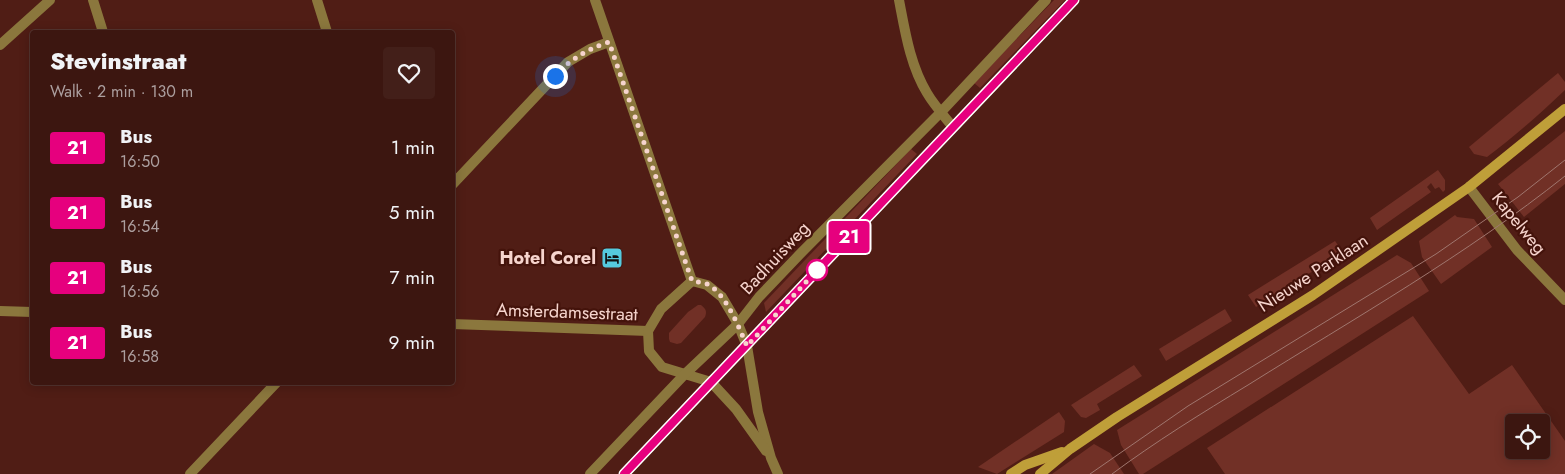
<!DOCTYPE html>
<html lang="en">
<head>
<meta charset="utf-8">
<style>
  body { margin:0; font-family:Jost,sans-serif; background:#431f19; color:#f1f3f6; height:100vh; display:flex; flex-direction:column; font-size:19px; white-space:nowrap }
  * { box-sizing:border-box; margin:0 }
  p { font-size:16px; color:#ac9f9f }
  .icon { flex:none; width:28px; height:28px; fill:none; stroke:currentColor; stroke-width:2; stroke-linecap:round; stroke-linejoin:round }
  .map { position:relative; flex:1; overflow:hidden }
  .drawer { position:absolute; left:30px; top:30px; width:425px; height:355px; display:flex; flex-direction:column; background:#3c1610; border-radius:5px; box-shadow:0 2px 12px #0003,0 0 0 1px #553530 }
  .drawer>* { flex:none }
  .badge { padding:0 10px; border-radius:4px; font-size:18px; line-height:32px }
  .fabs { position:absolute; left:1505px; top:414px; display:grid; gap:10px }
  .fabs a { display:grid; place-items:center; width:45px; height:45px; border-radius:5px; background:#3c1610; box-shadow:0 2px 12px #0003,0 0 0 1px #553530; font-size:25px }
  .you { position:absolute; width:25px; height:25px; margin:-12px; border:4px solid #fff; border-radius:50%; background:#1a73e8; box-shadow:0 0 0 8px #1a73e833 }
  .map>.badge { position:absolute; translate:-50% -50%; box-shadow:0 0 0 2px #fff }
  .round { display:grid; place-items:center; flex:none; width:52px; height:52px; border-radius:5px; background:#431f19 }
  .summary { display:flex; align-items:center; justify-content:space-between; height:85px; padding:0 20px }
  h1 { font-size:24px; font-weight:800; line-height:38px }
  ul { padding:0; list-style:none }
  li { display:flex; align-items:center; gap:15px; height:65px; padding:0 20px }
  li div { flex:1 }
  li b { display:block; font-size:19px }
  li em { font-style:normal }
  li .badge { min-width:55px; font-weight:700; text-align:center }
  .map>svg:first-child { display:block }
</style>
</head>
<body>
<div class="map">
<svg width="1565" height="474" viewBox="0 0 1565 474">
  <rect width="100%" height="100%" fill="#501d15"/>
  <!-- green -->
  <g fill="#713026" fill-rule="evenodd">
    <path d="M 1054,0 L 1065,0 L 980,88 L 974,83 Z"/>
    <path d="M 1558,73 L 1565,82 L 1565,90 C 1540,114 1515,136 1487,157 L 1474,154 L 1469,147 Z"/>
    <path d="M 1565,131 L 1565,184 L 1524,217 L 1498,184 Z"/>
    <path d="M 911,149 L 917,154 L 766,312 L 764,303 Z"/>
    <path d="M 1438,170 L 1445,180 L 1445,190 L 1443,192 L 1439,187 L 1435,189 L 1431,183 L 1427,187 L 1431,192 L 1377,230 L 1370,218 Z"/>
    <path d="M 1455,215 L 1457,217 L 1474,219 L 1492,247 L 1441,284 L 1422,257 L 1419,241 Z"/>
    <path d="M 1335,241 L 1343,252 L 1256,307 L 1248,295 Z"/>
    <path d="M 1397,255 L 1411,263 L 1429,291 L 1143,474 L 1139,474 L 1121,445 L 1117,430 Z"/>
    <path d="M 698,305 L 701,305 C 706,309 707,311 705,317 L 681,343 L 677,344 L 670,342 L 669,339 L 669,333 L 688,312 Z"/>
    <path d="M 1225,309 L 1232,321 L 1166,361 L 1159,349 Z"/>
    <path d="M 1413,316 L 1469,394 L 1512,365 L 1565,441 L 1565,474 L 1225,474 L 1207,448 ZM 1514,422 L 1541,422 L 1541,450 L 1514,450 Z"/>
    <path d="M 1134,365 L 1142,376 L 1097,404 L 1100,410 L 1086,418 L 1081,417 L 1071,405 Z"/>
    <path d="M 1059,412 L 1065,421 L 1064,432 L 997,474 L 978,467 Z"/>
    <path d="M 1094,444 L 1110,453 L 1124,474 L 1052,474 Z"/>
  </g>
  <g fill="none" stroke-linecap="round" stroke-linejoin="round">
    <!-- street -->
    <g stroke="#8b773d" stroke-width="10">
      <path d="M 93,0 L 103,32"/>
      <path d="M 317,0 L 327,32"/>
      <path d="M 595,0 L 692,281"/>
      <path d="M 899,0 C 905,31 910,65 927,93 C 934,105 944,116 953,127"/>
      <path d="M 0,45 L 50,0"/>
      <path d="M 452,185 L 568,62 L 590,49 L 609,42"/>
      <path d="M 1469,187 L 1517,250 L 1565,300"/>
      <path d="M 692,281 L 707,285 L 722,297 L 738,324 L 747,346 L 758,412 L 771,458 L 778,474"/>
      <path d="M 0,311 L 32,312"/>
      <path d="M 452,324 L 648,331"/>
      <path d="M 648,331 L 649,351 L 662,367 L 711,382"/>
      <path d="M 648,331 L 661,309 L 692,281"/>
      <path d="M 711,382 L 736,409 L 766,451"/>
      <path d="M 190,474 L 277,382"/>
      <path d="M 590,474 L 684,375 L 738,324 L 759,297 L 800,254 L 941,112 L 1046,0"/>
      <path d="M 624,474 L 1074,0"/>
    </g>
    <!-- secondary -->
    <g stroke="#bf9f39" stroke-width="10">
      <path d="M 1011,474 L 1025,465 L 1062,452"/>
      <path d="M 1040,474 L 1070,449 L 1117,417 L 1313,295 L 1469,187 L 1565,109"/>
    </g>
    <!-- tram -->
    <g stroke="#a0766e" stroke-width="1">
      <path d="M 1090,474 L 1188,406 L 1436,254 L 1518,197 L 1565,160"/>
      <path d="M 1112,474 C 1155,442 1202,413 1248,385 C 1355,318 1466,255 1565,176"/>
    </g>
  </g>
  <g fill="none" stroke-linecap="round" stroke-linejoin="round">
    <!-- line casing -->
    <g stroke="#fff" stroke-width="11">
      <path id="line" d="M 624,474 L 1074,0"/>
    </g>
    <!-- line -->
    <use href="#line" stroke="#e6007e" stroke-width="8"/>
    <!-- walk -->
    <path stroke="#f6d4cd" stroke-width="5" stroke-dasharray="0 9" d="M 555,76 C 572,58 586,50 609,42 L 692,281 C 697,282 703,282 707,284 C 726,293 739,328 747,346 L 819,268 L 817,270"/>
  </g>
  <!-- icons -->
  <defs>
    <g id="hotel-square" transform="scale(1.125)"><rect x="-9" y="-9" width="18" height="18" rx="4" fill="#55cade" stroke="#44130b"/><path d="M-6-4.5h1.5V1H6V5H4.5V3h-9V5H-6ZM-4 0a1.8 1.8 0 1 1 3.6 0ZM.5 0V-2.5h3Q6-2.5 6 0Z" fill="#111"/></g>
  </defs>
  <g fill-rule="evenodd">
    <use href="#hotel-square" x="612" y="258"/>
  </g>
  <!-- markers -->
  <circle fill="#fff" stroke="#e6007e" stroke-width="2.5" cx="817" cy="270" r="10"/>
  <g text-anchor="middle" dominant-baseline="central" stroke-width="4.5" stroke-linejoin="round" paint-order="stroke">
    <!-- street labels -->
    <g font-size="18" fill="#f6d4cd" stroke="#44130b">
      <text transform="translate(1519 223) rotate(51)">Kapelweg</text>
      <text transform="translate(775 258) rotate(-47)">Badhuisweg</text>
      <text transform="translate(1313 273) rotate(-33)">Nieuwe Parklaan</text>
      <text transform="translate(567 312) rotate(2)">Amsterdamsestraat</text>
    </g>
    <!-- poi labels -->
    <g font-size="18" font-weight="bold" fill="#f6d4cd" stroke="#44130b" text-anchor="end">
      <text x="596" y="258">Hotel Corel</text>
    </g>
  </g>
</svg>
<div class="fabs">
<a><svg class="icon" aria-label="locate" viewBox="0 0 24 24"><circle cx="12" cy="12" r="6"/><path d="M12 2v4M12 18v4M2 12h4M18 12h4"/></svg></a>
</div>
<div class="you" style="left:555px;top:76px"></div>
<b class="badge" style="left:849px;top:237px;background:#e6007e;color:#fff">21</b>
<section class="drawer">
<div class="summary"><div><h1>Stevinstraat</h1><p>Walk · 2 min · 130 m</p></div><a class="round"><svg class="icon" aria-label="heart" viewBox="0 0 24 24"><path d="M12 20l-8-8c-3-5 5-10 8-4 3-6 11-1 8 4z"/></svg></a></div>
<ul>
<li><span class="badge" style="background:#e6007e;color:#fff">21</span><div><b>Bus</b><p>16:50</p></div><em>1 min</em></li>
<li><span class="badge" style="background:#e6007e;color:#fff">21</span><div><b>Bus</b><p>16:54</p></div><em>5 min</em></li>
<li><span class="badge" style="background:#e6007e;color:#fff">21</span><div><b>Bus</b><p>16:56</p></div><em>7 min</em></li>
<li><span class="badge" style="background:#e6007e;color:#fff">21</span><div><b>Bus</b><p>16:58</p></div><em>9 min</em></li>
</ul>
</section>
</div>
</body>
</html>
